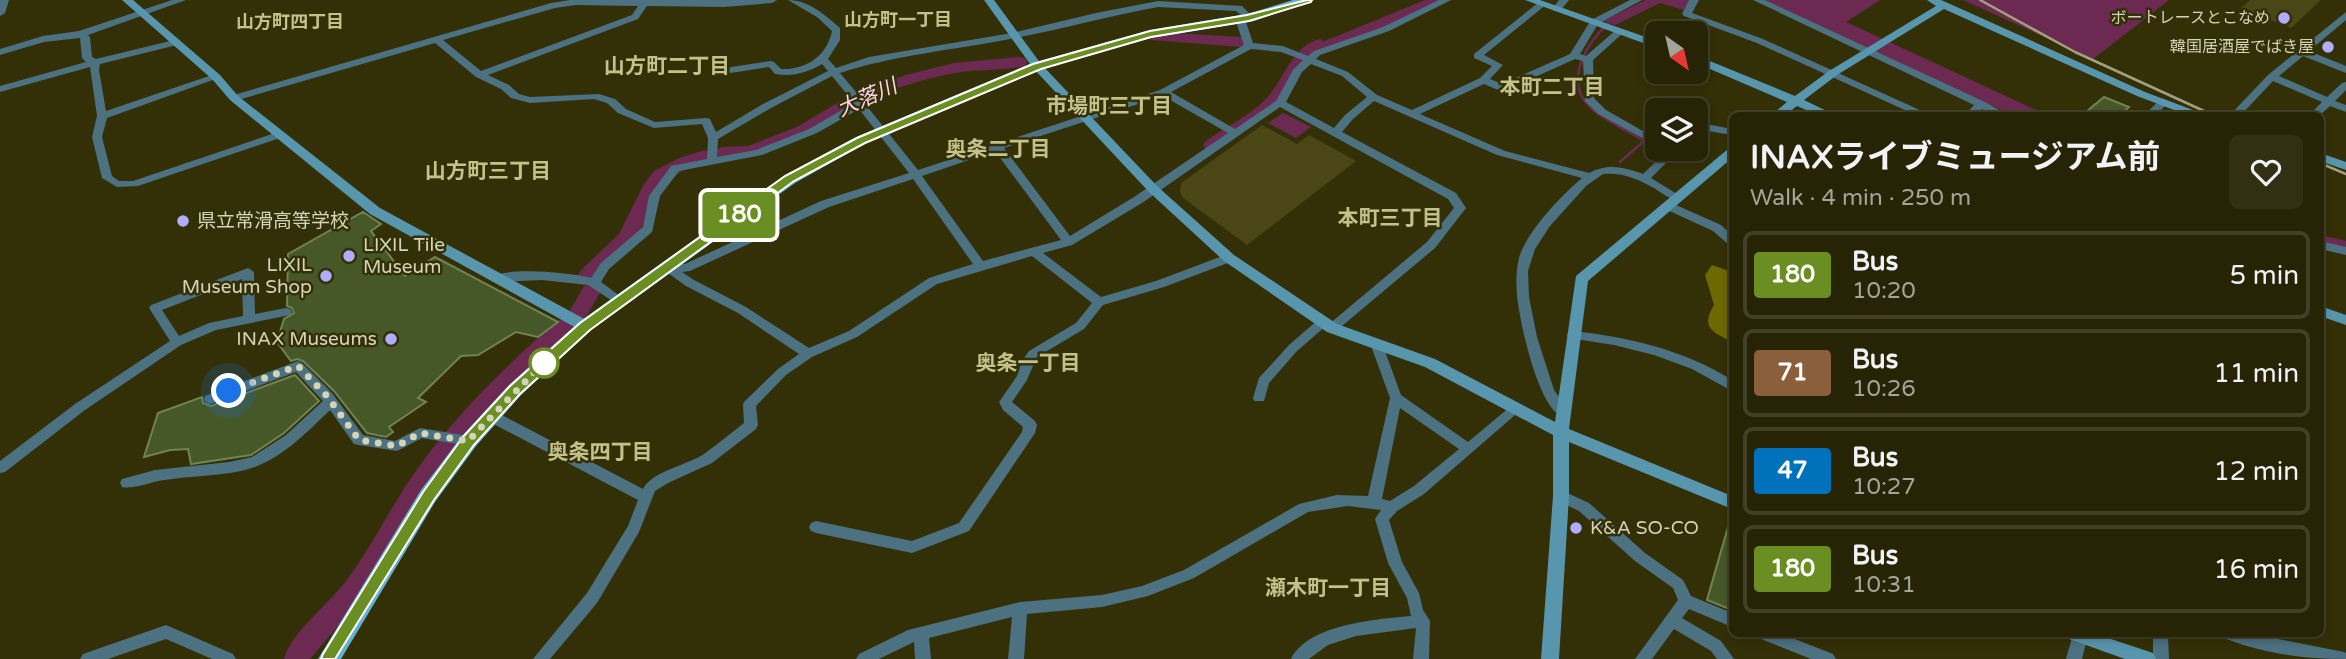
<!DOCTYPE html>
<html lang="en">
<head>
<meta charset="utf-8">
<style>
  body { margin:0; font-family:"Varela Round","Noto Sans JP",sans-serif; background:#323013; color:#f1f3f6; height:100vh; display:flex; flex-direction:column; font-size:26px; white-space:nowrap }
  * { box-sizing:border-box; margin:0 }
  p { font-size:23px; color:#a4a49a }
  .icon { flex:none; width:38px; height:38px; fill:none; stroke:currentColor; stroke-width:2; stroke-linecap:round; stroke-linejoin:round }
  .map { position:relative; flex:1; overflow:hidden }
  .sheet { position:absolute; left:1729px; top:112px; width:595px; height:525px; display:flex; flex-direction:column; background:#262405; border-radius:10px; box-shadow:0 4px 10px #0003,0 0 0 2px #424127 }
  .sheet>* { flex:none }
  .badge { padding:0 14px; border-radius:5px; font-size:24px; line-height:46px }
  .needle { width:46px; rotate:146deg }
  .buttons { position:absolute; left:1645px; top:21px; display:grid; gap:14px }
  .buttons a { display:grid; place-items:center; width:63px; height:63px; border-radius:10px; background:#262405; box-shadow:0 4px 10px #0003,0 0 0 2px #424127; font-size:35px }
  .you { position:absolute; width:35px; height:35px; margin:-18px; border:5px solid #fff; border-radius:50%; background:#1a73e8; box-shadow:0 0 0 10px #1a73e833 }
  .map>.badge { position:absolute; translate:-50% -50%; box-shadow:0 0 0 4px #fff }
  .round { display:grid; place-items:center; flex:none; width:74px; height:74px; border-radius:10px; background:#323013 }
  .summary { display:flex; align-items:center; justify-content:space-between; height:119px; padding:0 21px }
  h1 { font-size:33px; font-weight:700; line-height:52px }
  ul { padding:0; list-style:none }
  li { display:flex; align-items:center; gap:21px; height:88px; margin:0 14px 10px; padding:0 7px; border:4px solid #424127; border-radius:10px }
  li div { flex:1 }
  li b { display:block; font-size:26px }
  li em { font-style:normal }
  li .badge { min-width:77px; font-weight:700; text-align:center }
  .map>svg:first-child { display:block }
</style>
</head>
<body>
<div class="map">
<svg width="2346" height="659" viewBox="0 0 2346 659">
  <rect width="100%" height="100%" fill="#333007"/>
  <!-- green -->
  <g fill="#4a4615">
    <path d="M 2250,0 L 2321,0 L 2291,28 L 2241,8 Z"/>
    <path d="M 1262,125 L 1297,144 L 1309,135 L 1356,161 L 1247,245 L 1183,198 L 1180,192 L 1181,183 Z"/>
  </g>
  <!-- forest -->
  <path fill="#6e6802" d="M 1712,265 L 1732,272 L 1732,342 C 1713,332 1700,328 1714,305 L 1705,275 Z"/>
  <!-- water -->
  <g fill="#6c2a52">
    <path d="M 1425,0 L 1444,0 L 1383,28 L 1309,54 L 1313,47 L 1307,46 L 1320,43 Z"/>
    <path d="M 1646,0 L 1689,0 L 1684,10 L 1660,3 L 1615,25 L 1603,21 Z"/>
    <path d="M 1765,0 L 1880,0 L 1846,22 L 2047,115 L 2012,115 Z"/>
    <path d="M 1963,0 L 2169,0 L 2093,59 Z"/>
    <path d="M 1283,113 L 1311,127 L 1296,138 L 1268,123 Z"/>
  </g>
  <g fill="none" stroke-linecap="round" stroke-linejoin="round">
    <!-- stream -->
    <path stroke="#6c2a52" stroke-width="2.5" d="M 1609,23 C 1588,41 1564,79 1588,105 C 1599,118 1629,131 1644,141 L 1620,162"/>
    <!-- canal -->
    <path fill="#6c2a52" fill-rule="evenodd" d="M 2320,235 L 2346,241 L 2346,249 L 2320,243 Z"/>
    <!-- river -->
    <g fill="#6c2a52" fill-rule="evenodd">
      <path d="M 1157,32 L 1242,37 L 1250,42 L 1242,47 L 1151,40 L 1149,37 Z"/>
      <path d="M 1320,39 L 1328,44 L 1302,68 L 1278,107 L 1218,149 L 1206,149 L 1203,145 L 1206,141 C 1224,128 1249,116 1265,100 C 1284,81 1291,46 1320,39 Z"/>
      <path d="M 1019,57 L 1025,58 L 1027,62 L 1025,66 C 1002,71 978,69 955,73 C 927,78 893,88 867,100 C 830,118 757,173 714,156 L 711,160 C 653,177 663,195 635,239 C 626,254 612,263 600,274 L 602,278 L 599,283 L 593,285 L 601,291 L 586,317 L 579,319 L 572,317 L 569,312 L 584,286 L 590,284 L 578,275 L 581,270 L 619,234 L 644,184 L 654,171 L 679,158 L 705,150 L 712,153 L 721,147 L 748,146 L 797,127 L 856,92 L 906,75 L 954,63 Z"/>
      <path d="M 564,318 L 571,321 L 574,326 L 571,331 L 517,383 L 465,440 L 426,493 L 371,587 L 310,659 L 284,659 C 291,632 329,604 346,581 C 373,545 392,504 418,468 C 457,413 506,366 557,321 Z"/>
    </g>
  </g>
  <!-- building -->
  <g fill="#465728" stroke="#718353" stroke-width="2">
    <path d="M 2104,97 L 2129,107 L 2119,116 L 2081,116 Z"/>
    <path d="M 363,212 L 381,224 L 371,231 L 405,276 L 435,257 L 558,322 L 538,337 L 516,332 L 478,355 L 461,356 L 418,398 L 426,402 L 389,427 L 393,432 L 386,437 L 367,433 L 334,391 L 303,361 L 297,359 L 291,361 L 277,342 L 284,319 L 294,313 L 292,308 L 287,306 L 288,254 Z"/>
    <path d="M 295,375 L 319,401 L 284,433 L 251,455 L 191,464 L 188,449 L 170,450 L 144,457 L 158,413 L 202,397 L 203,403 L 211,406 Z"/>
    <path d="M 1730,520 L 1732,520 L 1732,610 L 1707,600 Z"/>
  </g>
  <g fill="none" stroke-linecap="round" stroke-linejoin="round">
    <!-- street -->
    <g fill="#4c7180" fill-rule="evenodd">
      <path d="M 0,0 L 9,0 L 5,13 L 0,16 Z"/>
      <path d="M 172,0 L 186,0 L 88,35 L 90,37 L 92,57 L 96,59 L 174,40 L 179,43 L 177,45 L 100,64 L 99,70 L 106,111 L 212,75 L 220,75 L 221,77 L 107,118 L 102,137 L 112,176 L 119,181 L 133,181 L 275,133 L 279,132 L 284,135 L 283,137 L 138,186 L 117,187 L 102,178 L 92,137 L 97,116 L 90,67 L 0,92 L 0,86 L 86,62 L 82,58 L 80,38 L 44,42 L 0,55 L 0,49 L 43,36 L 79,31 Z"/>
      <path d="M 570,0 L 777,0 L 772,3 L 724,7 L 647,6 L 638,19 L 488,75 L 509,85 L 519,94 L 530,97 L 599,94 L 615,99 L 626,109 L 655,122 L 706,118 L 710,119 L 716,132 L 763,104 L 828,71 L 822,64 C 807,73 792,77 775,74 L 769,67 L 731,73 L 726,70 L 731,67 L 771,61 L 774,62 L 781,69 C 806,70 827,56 832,31 L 817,17 L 788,0 C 809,0 825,15 840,28 L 840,40 L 828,59 L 836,68 L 869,57 L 1012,33 L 1096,13 L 1158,1 L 1242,6 L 1254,18 L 1249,21 L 1245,19 L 1253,43 L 1283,46 L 1308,56 L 1314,51 L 1383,27 L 1439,0 L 1451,0 L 1389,31 L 1320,55 L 1316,59 L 1348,72 L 1377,95 L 1412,110 L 1480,78 L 1492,66 L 1474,58 L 1474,54 L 1539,2 L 1545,2 L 1547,4 L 1484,55 L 1503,65 L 1490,79 L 1502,84 L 1570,54 L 1591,20 L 1630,0 L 1642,0 L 1598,24 L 1580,54 L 1586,56 L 1617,29 L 1623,29 L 1623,33 L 1593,60 L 1594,98 L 1606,110 L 1657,139 L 1657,146 L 1598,114 L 1585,101 L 1583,61 L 1575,59 L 1506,90 L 1498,90 L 1484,84 L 1420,114 L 1505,151 L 1589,173 C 1607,163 1624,167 1643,174 L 1669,149 L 1680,149 L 1651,178 L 1682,197 L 1680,200 C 1670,200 1662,193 1654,188 C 1638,179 1622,172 1603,174 L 1586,186 L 1550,226 L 1535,249 L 1528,271 L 1529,297 L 1537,337 L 1554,390 L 1571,413 L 1569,417 C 1540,424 1519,317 1517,296 C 1516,283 1516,270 1519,258 C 1527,231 1561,196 1582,178 L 1497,155 L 1374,101 L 1353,119 L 1342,132 L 1456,193 L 1466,208 L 1435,248 L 1336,331 L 1328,331 L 1326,328 L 1328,325 L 1427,242 L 1454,208 L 1448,199 L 1280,107 L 1142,203 L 1072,245 L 1043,253 L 1101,297 L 1156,281 L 1225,255 L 1233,255 L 1235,258 L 1233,261 L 1164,287 L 1103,305 L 1084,329 L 1037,357 L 1027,380 L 1012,402 L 1035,421 L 1037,425 L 1035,433 L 969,531 L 912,553 L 816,533 L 811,531 L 809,527 L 811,523 L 816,521 L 912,541 L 959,523 L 1022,432 L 1023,427 L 1003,410 L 999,402 L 1017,376 L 1022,361 L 1029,351 L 1076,323 L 1092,303 L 1032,256 L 937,284 L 857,337 L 812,357 L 786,375 L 756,406 L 758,425 L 756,429 L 712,463 L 668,483 L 655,491 L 639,532 L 597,603 L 550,659 L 533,659 L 587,593 L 628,526 L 638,500 L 486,420 L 484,416 L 486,412 L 496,412 L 643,489 C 652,471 688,465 704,454 C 718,444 731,433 744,423 L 743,405 L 744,402 L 778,369 L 799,354 L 738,313 L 686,286 L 665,271 L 663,268 L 665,264 L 685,264 L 821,201 L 909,173 L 859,109 L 817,133 L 762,155 L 679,171 L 660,196 L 652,232 L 609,269 L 601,282 L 624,299 L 626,302 L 624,305 L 620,306 L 588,285 L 542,280 L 496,282 L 490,278 C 504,266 572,273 591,278 L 601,263 L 643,227 L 649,196 L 671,166 L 707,159 L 708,138 L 702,124 L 654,128 L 618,113 L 607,103 L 594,99 L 530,103 L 511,98 L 501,89 L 476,77 L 435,43 L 238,100 L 234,101 L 229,98 L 230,96 L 551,3 ZM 576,5 L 638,6 L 632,15 L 481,71 L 443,40 L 555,8 ZM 1158,7 L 1236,11 L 1243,17 L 1235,19 L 1244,45 L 1160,90 L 918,170 L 866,105 L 882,96 L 882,92 L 874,92 L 862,99 L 840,73 C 895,55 953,50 1010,39 C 1059,30 1108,16 1158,7 ZM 1251,49 L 1281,52 L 1303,60 L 1293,70 L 1276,101 L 1235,129 L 1171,92 ZM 1311,64 L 1342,76 L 1367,97 L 1345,115 L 1334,128 L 1286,102 L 1302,72 ZM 832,76 L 854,103 L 809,129 L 756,150 L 717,157 L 718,139 L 771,108 ZM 1163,96 L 1228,133 L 1134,197 L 1070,236 L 1004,148 ZM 995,151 L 1061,240 L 983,261 L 922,176 ZM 913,179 L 973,264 L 929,278 L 849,331 L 809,348 L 746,307 L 694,280 L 682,272 L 690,271 L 829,207 Z"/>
      <path d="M 1559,0 L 1569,0 L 1560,11 L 1554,11 L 1552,9 Z"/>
      <path d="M 1689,0 L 1699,0 L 1692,13 L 1763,39 L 1933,116 L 1918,116 L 1757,43 L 1684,16 L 1682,14 Z"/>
      <path d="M 1753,0 L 1765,0 L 1985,102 L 2010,116 L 1996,116 L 1982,109 L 1975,116 L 1964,116 L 1974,105 Z"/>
      <path d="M 2346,12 L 2346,20 L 2309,51 L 2346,66 L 2346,73 L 2303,56 L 2279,76 L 2327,97 L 2342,83 L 2346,82 L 2346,90 L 2335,101 L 2346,105 L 2346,112 L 2330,106 L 2319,116 L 2308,116 L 2322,102 L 2273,81 L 2240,116 L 2229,116 L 2268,75 Z"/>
      <path d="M 2164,99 L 2169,102 L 2155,116 L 2143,116 L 2160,100 Z"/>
      <path d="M 1706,124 L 1732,129 L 1732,135 L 1708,131 L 1696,137 L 1696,129 Z"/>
      <path d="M 1667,201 L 1721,225 L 1732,235 L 1732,245 L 1728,244 L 1713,231 L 1663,208 L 1661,205 Z"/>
      <path d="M 2320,241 L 2346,247 L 2346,255 L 2320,249 Z"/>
      <path d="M 248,268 L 254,272 L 255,314 L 286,308 L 290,309 L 292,312 L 290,315 L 216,330 L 181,345 L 85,410 L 5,472 L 0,473 L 0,461 L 75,404 L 170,341 L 149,308 L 151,305 ZM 242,279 L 243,316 L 209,323 L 179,336 L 162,310 Z"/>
      <path d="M 1323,318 L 1329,322 L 1327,325 L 1297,351 L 1269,383 L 1264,401 L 1254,401 L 1253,398 L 1259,378 L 1289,345 L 1319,319 Z"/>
      <path d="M 1573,331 C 1629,337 1684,350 1732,380 L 1732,391 L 1692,369 L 1654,355 L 1614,345 L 1569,338 L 1567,335 L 1569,332 Z"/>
      <path d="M 1376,339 L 1382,343 L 1401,395 L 1468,442 L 1511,406 L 1521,406 L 1522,409 L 1424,494 L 1397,511 L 1389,520 L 1402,562 L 1419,593 L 1423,610 L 1430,621 L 1429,659 L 1413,659 L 1416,628 L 1356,636 L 1328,645 L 1309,659 L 1291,659 C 1308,624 1378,619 1411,616 L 1407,598 L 1388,563 L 1375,519 L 1381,510 L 1348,506 L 1308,512 L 1194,578 L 1148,596 L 1102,607 L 1027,614 L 1024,659 L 1008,659 L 1012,617 L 929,638 L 931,659 L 915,659 L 914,642 L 879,659 L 856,659 L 859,654 L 908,630 L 1020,602 L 1102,595 L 1142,586 L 1184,570 L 1299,504 L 1337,495 L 1368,496 L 1390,398 L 1370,343 ZM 1400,408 L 1459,449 L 1414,486 L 1390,501 L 1382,499 Z"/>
      <path d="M 298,361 L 302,363 L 332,393 L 363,435 L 395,441 L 420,428 L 469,436 L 474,437 L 476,441 L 474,445 L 469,446 L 422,438 L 397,451 L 359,445 L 354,444 L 330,410 C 304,435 278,463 241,471 C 216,476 190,476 165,480 C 153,481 132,490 122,487 L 120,483 L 122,479 L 155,470 L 229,462 L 252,457 L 286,435 L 323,401 L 296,372 L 210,404 L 205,402 L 204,399 L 205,396 Z"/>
      <path d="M 1561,490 L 1589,503 L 1645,553 L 1683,580 L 1691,596 L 1732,613 L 1732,627 L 1689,609 L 1682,618 L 1721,641 L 1734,659 L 1717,659 L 1711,651 L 1674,629 L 1652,659 L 1635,659 L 1678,600 L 1673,588 L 1635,561 L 1579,511 L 1556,500 L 1554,496 L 1556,492 Z"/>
      <path d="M 166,625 L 233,654 L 236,659 L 212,659 L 166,639 L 108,659 L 80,659 L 83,654 Z"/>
      <path d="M 1758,634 L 1782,634 L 1833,654 L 1836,659 L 1811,659 L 1761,639 Z"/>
      <path d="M 2073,634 L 2088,635 L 2082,659 L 2066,659 Z"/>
      <path d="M 2153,634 L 2168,634 L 2169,659 L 2153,659 Z"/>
      <path d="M 2223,634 L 2253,634 L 2344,652 L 2346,653 L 2346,659 C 2303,659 2267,654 2226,639 Z"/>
    </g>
    <!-- secondary -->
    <g fill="#5896ae" fill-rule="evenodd">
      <path d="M 122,0 L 133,0 L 220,75 L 238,96 L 380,208 L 590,322 L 592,326 L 590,330 L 580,330 L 370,214 L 230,100 L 212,79 Z"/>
      <path d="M 984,0 L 994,0 L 1041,64 L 1157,186 L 1234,255 L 1337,324 L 1435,359 L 1555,422 L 1576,276 L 1728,149 L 1732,148 L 1732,158 L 1588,281 L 1569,429 L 1732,496 L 1732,509 L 1569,442 L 1569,496 L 1559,659 L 1541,659 L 1553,496 L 1553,435 L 1425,367 L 1327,332 L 1224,261 L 1149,192 L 1033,68 Z"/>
      <path d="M 1525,0 L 1540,0 L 1657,41 L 1657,48 Z"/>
      <path d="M 1927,0 L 1941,0 L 1948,3 L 2145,92 L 2209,116 L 2190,116 L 2137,96 L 1944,9 L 1837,75 L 1804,100 L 1837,116 L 1820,116 L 1797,106 L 1784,116 L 1770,116 L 1787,102 L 1696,63 L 1696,56 L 1700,57 L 1795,96 L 1829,71 L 1936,6 Z"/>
      <path d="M 2320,153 L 2346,162 L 2346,170 L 2320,161 Z"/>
      <path d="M 2320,306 L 2346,315 L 2346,325 L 2320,316 Z"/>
      <path d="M 2066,634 L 2096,634 L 2153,653 L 2156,659 L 2125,659 L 2069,639 Z"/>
    </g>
    <!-- primary -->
    <path fill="#61b2d1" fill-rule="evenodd" d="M 1293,0 L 1314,0 L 1254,21 L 1151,38 L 1042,69 L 866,143 L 795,183 L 591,330 L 521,395 L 476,446 L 435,502 L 341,659 L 318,659 L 421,490 L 462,436 L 509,385 L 579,322 L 785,175 L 856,137 L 1032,63 L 1150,30 L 1247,14 Z"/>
    <!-- rail -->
    <g stroke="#a2a081" stroke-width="2.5">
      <path d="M 1980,0 L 2075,52 L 2215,116"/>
      <path d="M 2320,163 L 2346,174"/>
    </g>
  </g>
  <!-- line -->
  <path fill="#6b8e23" stroke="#fff" stroke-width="2" d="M 1307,0 L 1312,0 L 1311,2 L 1249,21 L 1151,37 L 1041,69 L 865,143 L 794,181 L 590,330 L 520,394 L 474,445 L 434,500 L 335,659 L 321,659 L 323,654 L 423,492 L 463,437 L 510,386 L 580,323 L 785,176 L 857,138 L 1033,64 L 1150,31 L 1247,15 Z"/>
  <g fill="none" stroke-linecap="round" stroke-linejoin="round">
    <!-- walk -->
    <path stroke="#d5d4b9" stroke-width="7" stroke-dasharray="0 12.6" d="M 229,391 L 298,366 L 327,396 L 359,440 L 397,446 L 420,433 L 468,441 L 548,358 L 544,363"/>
  </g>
  <!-- markers -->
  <g fill="#b0aefa" stroke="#333007" stroke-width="2.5">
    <circle cx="2284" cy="18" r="7"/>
    <circle cx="2328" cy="47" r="7"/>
    <circle cx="183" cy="221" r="7"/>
    <circle cx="349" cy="256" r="7"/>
    <circle cx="326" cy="276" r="7"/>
    <circle cx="391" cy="339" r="7"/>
    <circle cx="1576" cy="528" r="7"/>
  </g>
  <circle fill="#fff" stroke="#6b8e23" stroke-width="3.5" cx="544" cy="363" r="14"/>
  <g text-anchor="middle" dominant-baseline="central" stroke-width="5" stroke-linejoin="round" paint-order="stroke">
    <!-- far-poi labels -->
    <g font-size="16" fill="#d5d4b9" stroke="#333007" text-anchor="end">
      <text x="2270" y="18">ボートレースとこなめ</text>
      <text x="2314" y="47">韓国居酒屋でばき屋</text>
    </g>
    <!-- far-neighbourhood labels -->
    <g font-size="18" font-weight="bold" fill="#c4c18a" stroke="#333007">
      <text x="898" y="20">山方町一丁目</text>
      <text x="290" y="22">山方町四丁目</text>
    </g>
    <!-- poi labels -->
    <g font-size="19" fill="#d5d4b9" stroke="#333007" text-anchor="start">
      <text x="197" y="221">県立常滑高等学校</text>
      <text x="363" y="245">LIXIL Tile<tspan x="363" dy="22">Museum</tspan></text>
      <text x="312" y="265" text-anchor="end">LIXIL<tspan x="312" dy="22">Museum Shop</tspan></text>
      <text x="377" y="339" text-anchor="end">INAX Museums</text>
      <text x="1590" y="528">K&amp;A SO-CO</text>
    </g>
    <!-- neighbourhood labels -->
    <g font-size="21" font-weight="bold" fill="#c4c18a" stroke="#333007">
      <text x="667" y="66">山方町二丁目</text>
      <text x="1552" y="87">本町二丁目</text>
      <text x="1109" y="106">市場町三丁目</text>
      <text x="998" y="149">奥条二丁目</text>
      <text x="488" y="171">山方町三丁目</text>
      <text x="1390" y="218">本町三丁目</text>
      <text x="1028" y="363">奥条一丁目</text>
      <text x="600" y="452">奥条四丁目</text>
      <text x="1328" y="588">瀬木町一丁目</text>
    </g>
    <!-- water labels -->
    <g font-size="21" font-style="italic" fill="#fed4ea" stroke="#333007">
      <text transform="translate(867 98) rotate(-24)">大落川</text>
    </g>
  </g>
</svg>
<div class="buttons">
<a><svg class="needle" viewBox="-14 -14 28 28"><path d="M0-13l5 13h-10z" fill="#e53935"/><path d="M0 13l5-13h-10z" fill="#a4a49a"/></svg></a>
<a><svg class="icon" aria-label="layers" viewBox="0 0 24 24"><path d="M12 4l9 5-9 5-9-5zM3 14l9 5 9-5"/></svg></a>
</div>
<div class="you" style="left:229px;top:391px"></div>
<b class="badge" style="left:739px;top:215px;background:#6b8e23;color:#fff">180</b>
<section class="sheet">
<div class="summary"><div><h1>INAXライブミュージアム前</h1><p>Walk · 4 min · 250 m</p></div><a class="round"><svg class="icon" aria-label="heart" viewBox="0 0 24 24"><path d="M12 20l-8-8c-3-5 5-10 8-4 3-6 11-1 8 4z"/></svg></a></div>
<ul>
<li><span class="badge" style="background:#6b8e23;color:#fff">180</span><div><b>Bus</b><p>10:20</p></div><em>5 min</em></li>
<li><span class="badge" style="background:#8b5e3c;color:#fff">71</span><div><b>Bus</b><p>10:26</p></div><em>11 min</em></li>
<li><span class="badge" style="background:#0072bc;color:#fff">47</span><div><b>Bus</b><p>10:27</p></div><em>12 min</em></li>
<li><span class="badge" style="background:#6b8e23;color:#fff">180</span><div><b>Bus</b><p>10:31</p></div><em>16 min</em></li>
</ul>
</section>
</div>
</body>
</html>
